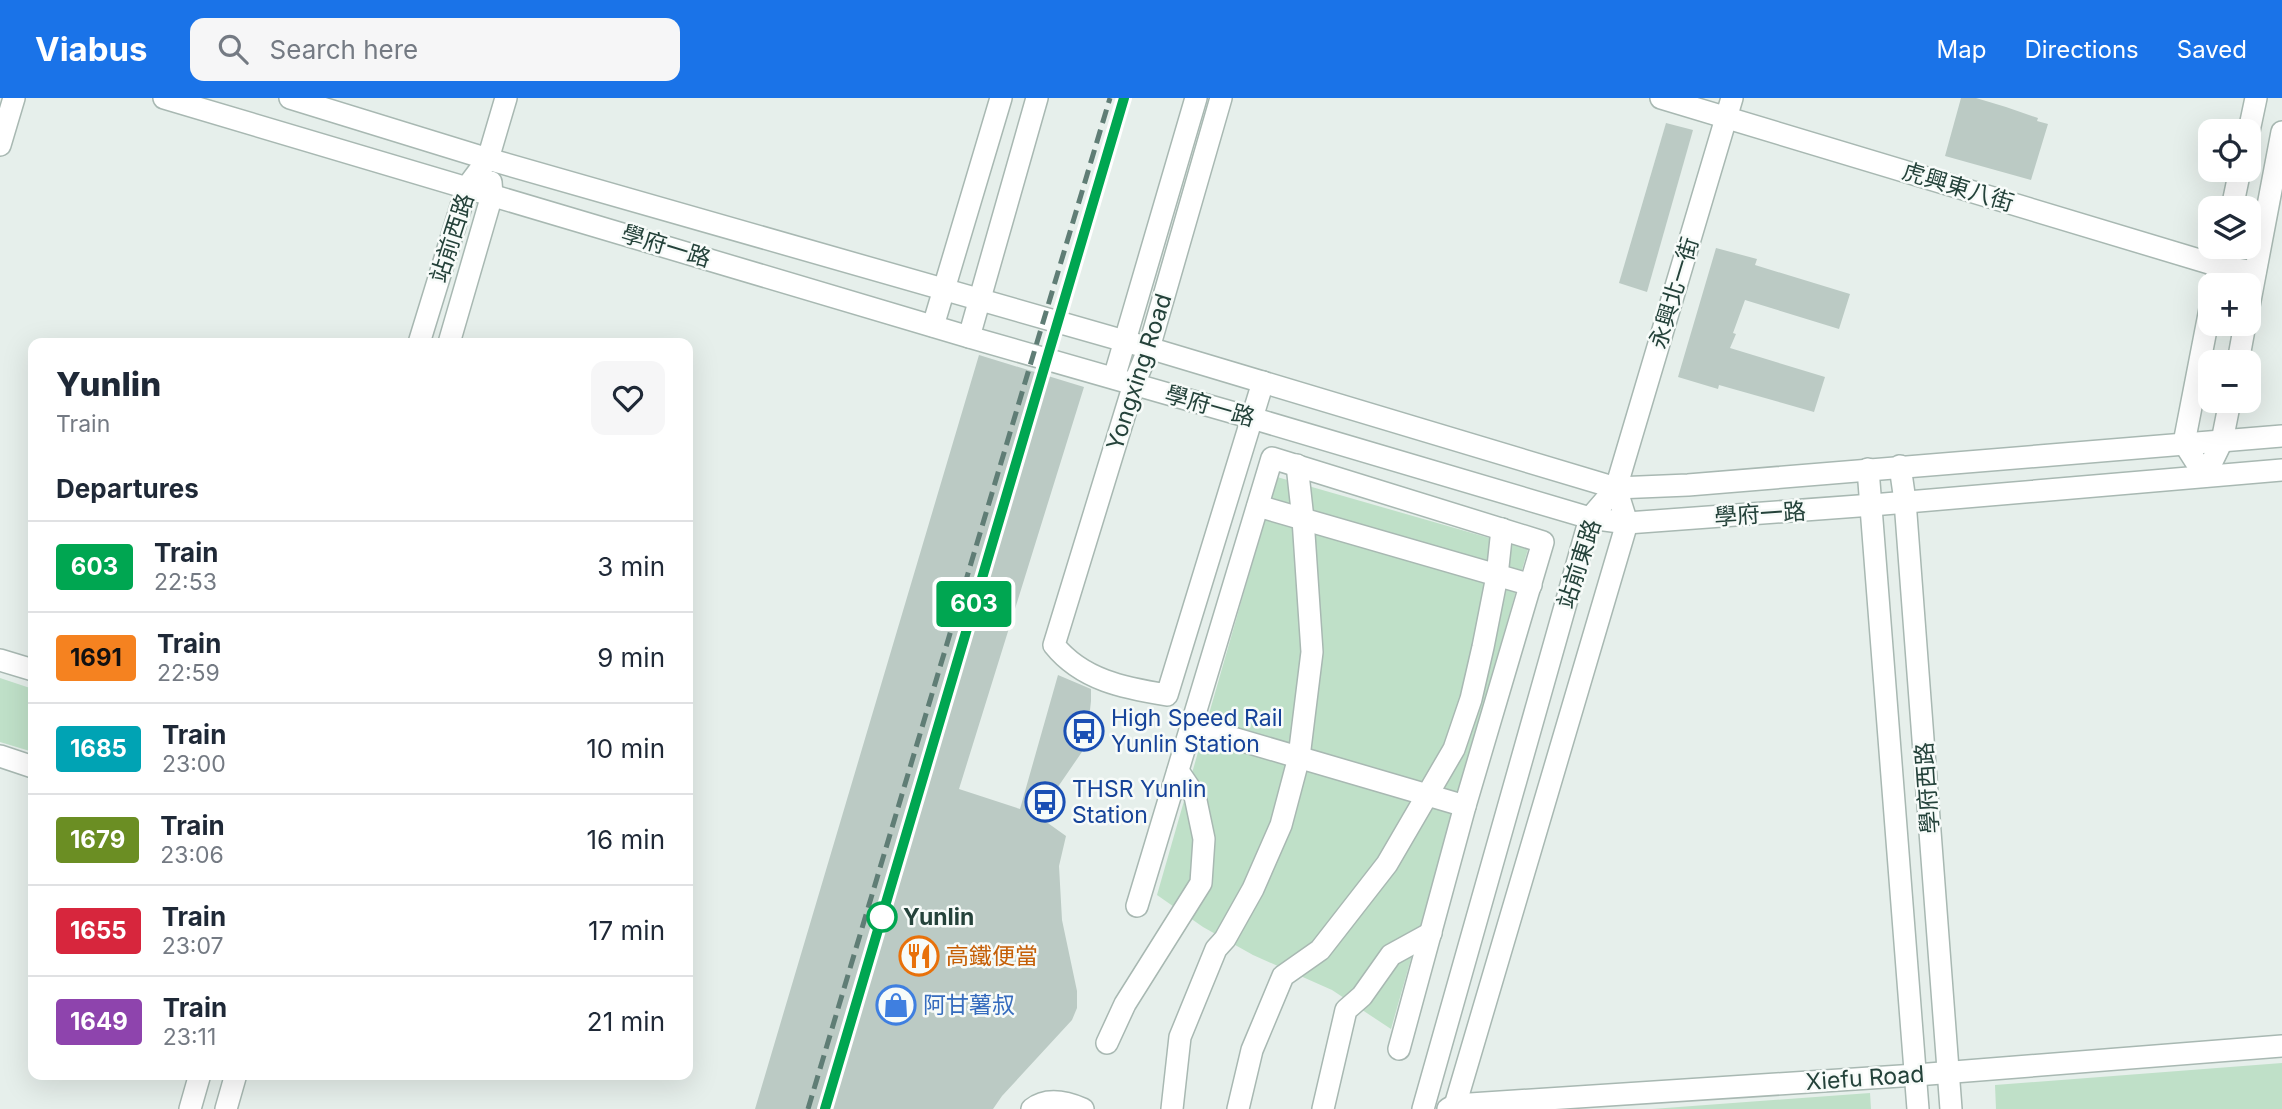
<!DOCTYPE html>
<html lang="en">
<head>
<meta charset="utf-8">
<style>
  body { margin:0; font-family:Inter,"Noto Sans TC",sans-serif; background:#f6f6f7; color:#1f2937; height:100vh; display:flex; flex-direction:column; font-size:26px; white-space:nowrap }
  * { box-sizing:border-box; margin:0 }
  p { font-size:23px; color:#747a83 }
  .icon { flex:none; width:38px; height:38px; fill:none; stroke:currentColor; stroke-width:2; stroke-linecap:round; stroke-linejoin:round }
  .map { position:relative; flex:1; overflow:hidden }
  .panel { position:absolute; left:28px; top:240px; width:665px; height:742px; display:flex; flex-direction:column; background:#fff; border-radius:14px; box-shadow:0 7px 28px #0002 }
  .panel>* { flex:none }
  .badge { padding:0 14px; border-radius:5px; font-size:24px; line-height:46px }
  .tools { position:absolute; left:2198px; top:21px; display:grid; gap:14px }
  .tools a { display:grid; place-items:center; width:63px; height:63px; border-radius:14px; background:#fff; box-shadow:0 7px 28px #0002; font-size:35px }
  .map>.badge { position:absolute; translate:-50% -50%; box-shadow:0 0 0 4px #fff }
  h2 { padding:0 28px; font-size:26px; line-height:63px }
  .round { display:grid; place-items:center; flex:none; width:74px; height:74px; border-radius:14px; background:#f6f6f7 }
  .overview { display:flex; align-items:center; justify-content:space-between; height:119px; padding:0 28px }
  h1 { font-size:33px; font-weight:800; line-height:52px }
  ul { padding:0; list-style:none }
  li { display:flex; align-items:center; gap:21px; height:91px; padding:0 28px; border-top:2px solid #e0e1e3 }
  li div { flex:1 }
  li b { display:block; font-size:26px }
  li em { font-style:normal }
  li .badge { min-width:77px; font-weight:700; text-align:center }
  header { display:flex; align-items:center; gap:42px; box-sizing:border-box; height:98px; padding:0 35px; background:#1a73e8; color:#fff }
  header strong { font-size:33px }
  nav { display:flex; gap:38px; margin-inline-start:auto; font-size:24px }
  .search { width:490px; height:63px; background:#f6f6f7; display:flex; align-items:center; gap:18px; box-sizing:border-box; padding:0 24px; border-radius:14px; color:#747a83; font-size:26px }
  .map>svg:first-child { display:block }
</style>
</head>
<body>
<header>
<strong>Viabus</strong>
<div class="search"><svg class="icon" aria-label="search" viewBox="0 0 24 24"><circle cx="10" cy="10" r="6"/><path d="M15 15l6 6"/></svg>Search here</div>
<nav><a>Map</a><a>Directions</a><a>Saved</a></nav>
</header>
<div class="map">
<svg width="2282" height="1011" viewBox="0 0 2282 1011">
  <rect width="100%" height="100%" fill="#e6efeb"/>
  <!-- green -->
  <g fill="#bfe0c8">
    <path d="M 1277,379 L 1528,451 L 1391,931 L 1332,892 L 1253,857 L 1203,829 L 1157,797 Z"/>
    <path d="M 0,580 L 33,591 L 33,654 L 0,644 Z"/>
    <path d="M 2282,965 L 2282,1011 L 1996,1011 L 1995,987 Z"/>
    <path d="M 1870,995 L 1871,1011 L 1652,1011 Z"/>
  </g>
  <!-- building -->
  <g fill="#bbcac4">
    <path d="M 1961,0 L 1976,0 L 2006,9 L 2038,20 L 2037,23 L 2048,26 L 2031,82 L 1945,58 Z"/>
    <path d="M 1666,25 L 1693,32 L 1647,194 L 1619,185 Z"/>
    <path d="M 1716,150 L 1757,161 L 1755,167 L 1850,196 L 1839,231 L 1745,202 L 1733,235 L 1736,236 L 1730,250 L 1825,279 L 1814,314 L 1719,287 L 1718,291 L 1678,279 Z"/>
    <path d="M 979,257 L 1084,289 L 959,691 L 1020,711 L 1058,577 L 1091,591 L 1091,603 L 1086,648 L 1038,718 L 1066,738 L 1059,768 L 1062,822 L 1077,893 L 1077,910 L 1072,922 L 1002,998 L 993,1011 L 755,1011 Z"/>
  </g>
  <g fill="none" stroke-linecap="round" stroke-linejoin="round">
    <!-- minor casing -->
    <g stroke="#a8b8b2" stroke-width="24">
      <g id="minor">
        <path d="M 164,0 L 969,239 L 1252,320 L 1590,420 L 1627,425 L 1872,407 L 2282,372"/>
        <path d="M 290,0 L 488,61 L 1149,250 L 1616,390 L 1688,387 L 2282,338"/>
        <path d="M 1221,0 L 1149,250 L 1134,286 L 1054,547 C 1082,582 1124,590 1167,597 L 1263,284"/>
        <path d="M 1661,0 L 2219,168 L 2255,174"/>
        <path d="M 2249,33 L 2256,0"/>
        <path d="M 0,47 L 14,0"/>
        <path d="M 2232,110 L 2240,72"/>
        <path d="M 2215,187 L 2223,149"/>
        <path d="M 2249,208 L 2282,34"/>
        <path d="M 933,228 L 1001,0"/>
        <path d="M 969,239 L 1037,0"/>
        <path d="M 419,245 L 467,89 L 488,61 L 506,0"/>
        <path d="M 449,245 L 492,97 L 491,84"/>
        <path d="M 2238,264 L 2245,226"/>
        <path d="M 1114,280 L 1196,0"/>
        <path d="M 1900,368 L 1905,403 L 1951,1011"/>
        <path d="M 1868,371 L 1918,1011"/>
        <path d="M 2205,378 L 2184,345 L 2210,211"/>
        <path d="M 2205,378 L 2222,343 L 2230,303"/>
        <path d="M 1258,408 L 1531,487"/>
        <path d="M 0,562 L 33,572"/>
        <path d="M 1192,628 L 1465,708"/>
        <path d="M 0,658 L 33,669"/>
        <path d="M 1137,808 L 1272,360 L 1543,444 L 1465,708 L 1399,951"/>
        <path d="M 1107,945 L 1125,906 L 1201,785 L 1204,741 L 1195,698 L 1178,673"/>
        <path d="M 190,1011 L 200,976"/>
        <path d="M 226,1011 L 236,976"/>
        <path d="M 1032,1011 C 1047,999 1067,1004 1083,1011"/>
        <path d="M 1172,1011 L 1180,939 L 1216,851 L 1225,841 L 1253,791 L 1281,727 L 1299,659 L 1312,554 L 1303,421 L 1297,367"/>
        <path d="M 1238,1011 L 1252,952 L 1283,878 L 1320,852 L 1387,766 L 1454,651 L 1471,601 L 1483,549 L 1497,478 L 1502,431"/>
        <path d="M 1323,1011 L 1346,912 L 1362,898 L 1391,857 L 1431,835"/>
        <path d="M 1423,1011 L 1590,420 L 1616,390 L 1732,0"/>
        <path d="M 1448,1011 L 1455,1007 L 1916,977 L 2282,948"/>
        <path d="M 1454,1011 L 1627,425 L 1616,390"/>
      </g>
    </g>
    <!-- minor -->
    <use href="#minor" stroke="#fff" stroke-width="21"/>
    <!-- rail -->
    <g stroke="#5f7d75" stroke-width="5" stroke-dasharray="14 7" stroke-linecap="butt">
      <path d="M 808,1011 L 1110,0"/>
      <path d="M 825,1011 L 1124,0"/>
    </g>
  </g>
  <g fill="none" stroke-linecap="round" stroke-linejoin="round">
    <!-- line casing -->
    <g stroke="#fff" stroke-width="16">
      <path id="line" d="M 825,1011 L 1124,0"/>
    </g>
    <!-- line -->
    <use href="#line" stroke="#00a651" stroke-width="10"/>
  </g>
  <!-- icons -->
  <defs>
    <g id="bus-ring" transform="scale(2.0125)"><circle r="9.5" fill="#f7fbf9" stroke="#1a4fb4" stroke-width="1.5"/><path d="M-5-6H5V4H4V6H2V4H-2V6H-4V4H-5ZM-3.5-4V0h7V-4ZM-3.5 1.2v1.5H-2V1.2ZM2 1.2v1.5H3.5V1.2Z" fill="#1a4fb4"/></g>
    <g id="restaurant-ring" transform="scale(2.0125)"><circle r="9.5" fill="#f7fbf9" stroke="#e8710a" stroke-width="1.5"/><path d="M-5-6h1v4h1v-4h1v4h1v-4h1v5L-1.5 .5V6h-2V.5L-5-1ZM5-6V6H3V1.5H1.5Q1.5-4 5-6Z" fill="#e8710a"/></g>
    <g id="shop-ring" transform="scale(2.0125)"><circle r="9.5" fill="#f7fbf9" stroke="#3f7fe0" stroke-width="1.5"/><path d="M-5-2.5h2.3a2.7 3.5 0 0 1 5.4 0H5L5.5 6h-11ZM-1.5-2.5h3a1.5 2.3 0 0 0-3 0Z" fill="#3f7fe0"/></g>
  </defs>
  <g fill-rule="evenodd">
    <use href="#bus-ring" x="1084" y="633"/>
    <use href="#bus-ring" x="1045" y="704"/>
    <use href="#restaurant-ring" x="919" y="858"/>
    <use href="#shop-ring" x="896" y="907"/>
  </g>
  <!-- markers -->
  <circle fill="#fff" stroke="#00a651" stroke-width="3.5" cx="882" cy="819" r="14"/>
  <g text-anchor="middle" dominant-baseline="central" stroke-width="5" stroke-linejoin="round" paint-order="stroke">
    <!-- street labels -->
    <g font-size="23" fill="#24423a" stroke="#f7fbf9">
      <text transform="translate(1958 89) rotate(17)">虎興東八街</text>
      <text transform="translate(452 140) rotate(-72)">站前西路</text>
      <text transform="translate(666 148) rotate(17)">學府一路</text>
      <text transform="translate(1674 195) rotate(-73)">永興北一街</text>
      <text transform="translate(1139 274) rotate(-72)">Yongxing Road</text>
      <text transform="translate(1210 308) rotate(16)">學府一路</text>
      <text transform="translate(1760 416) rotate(-4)">學府一路</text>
      <text transform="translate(1579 466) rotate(-72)">站前東路</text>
      <text transform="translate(1927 690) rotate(-94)">學府西路</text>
      <text transform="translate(1865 980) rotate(-4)">Xiefu Road</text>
    </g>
    <!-- transit labels -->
    <g font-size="23" fill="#164399" stroke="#f7fbf9" text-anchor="start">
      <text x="1111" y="620">High Speed Rail<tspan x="1111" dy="26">Yunlin Station</tspan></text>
      <text x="1072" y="691">THSR Yunlin<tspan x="1072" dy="26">Station</tspan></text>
    </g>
    <!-- stop labels -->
    <g font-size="23" font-weight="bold" fill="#24423a" stroke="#f7fbf9" text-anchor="start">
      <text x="903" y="819">Yunlin</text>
    </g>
    <!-- food labels -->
    <g font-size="23" fill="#c56008" stroke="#f7fbf9" text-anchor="start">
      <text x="946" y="858">高鐵便當</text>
    </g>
    <!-- shop labels -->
    <g font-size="23" fill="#366cbe" stroke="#f7fbf9" text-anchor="start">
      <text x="923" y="907">阿甘薯叔</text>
    </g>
  </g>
</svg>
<div class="tools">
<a><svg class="icon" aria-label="locate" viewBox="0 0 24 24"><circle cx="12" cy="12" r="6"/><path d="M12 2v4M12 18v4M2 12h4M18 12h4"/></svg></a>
<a><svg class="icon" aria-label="layers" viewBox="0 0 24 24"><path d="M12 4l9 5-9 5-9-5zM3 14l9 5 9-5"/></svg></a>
<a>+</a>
<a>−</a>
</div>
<b class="badge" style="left:974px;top:506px;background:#00a651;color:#fff">603</b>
<section class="panel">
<div class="overview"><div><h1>Yunlin</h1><p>Train</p></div><a class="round"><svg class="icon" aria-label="heart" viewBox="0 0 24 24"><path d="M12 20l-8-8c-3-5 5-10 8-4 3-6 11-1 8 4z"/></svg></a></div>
<h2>Departures</h2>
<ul>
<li><span class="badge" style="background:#00a651;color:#fff">603</span><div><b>Train</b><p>22:53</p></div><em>3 min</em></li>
<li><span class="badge" style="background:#f58220;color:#111">1691</span><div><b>Train</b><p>22:59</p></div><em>9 min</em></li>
<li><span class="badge" style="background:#00a3b4;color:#fff">1685</span><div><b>Train</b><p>23:00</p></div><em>10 min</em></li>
<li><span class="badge" style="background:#6b8e23;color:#fff">1679</span><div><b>Train</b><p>23:06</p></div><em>16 min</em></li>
<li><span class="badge" style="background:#d7263d;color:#fff">1655</span><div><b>Train</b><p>23:07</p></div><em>17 min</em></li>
<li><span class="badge" style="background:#8e44ad;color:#fff">1649</span><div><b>Train</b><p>23:11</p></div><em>21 min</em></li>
</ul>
</section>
</div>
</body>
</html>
